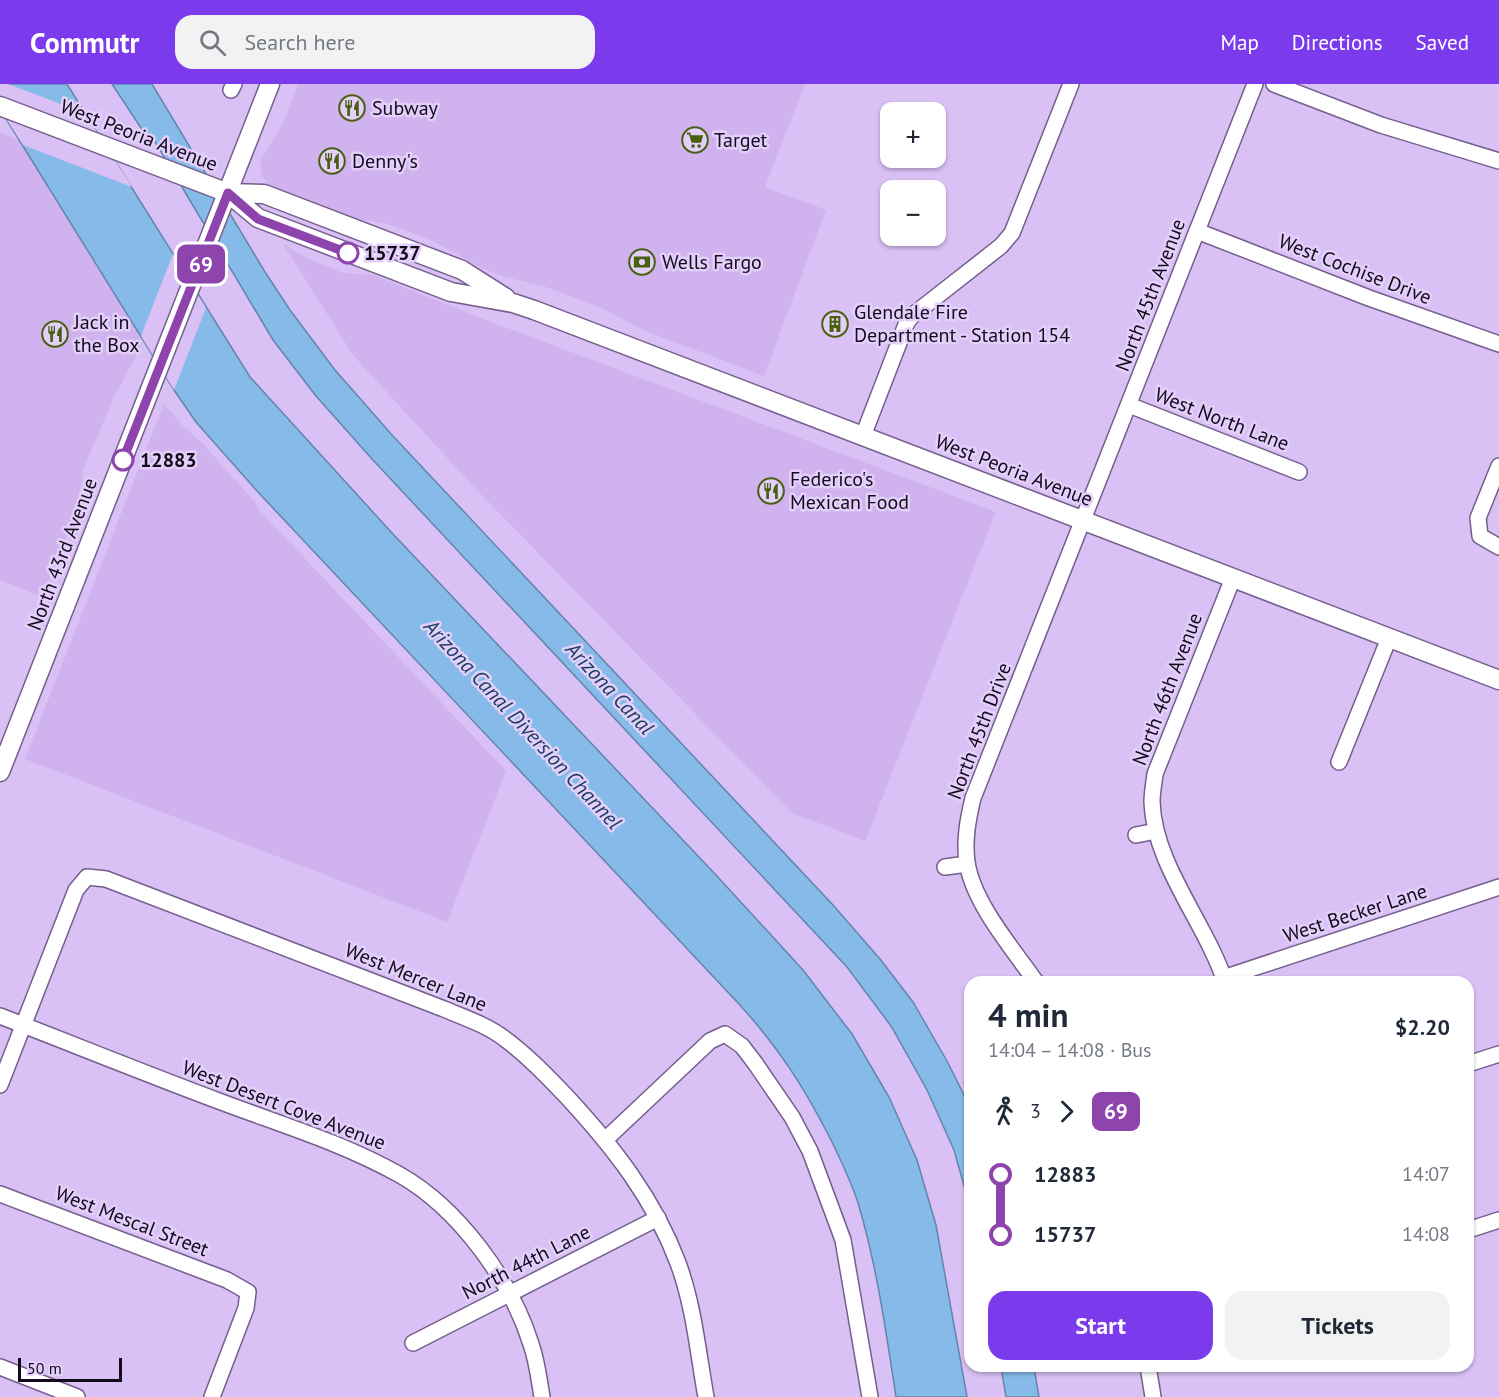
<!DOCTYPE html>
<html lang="en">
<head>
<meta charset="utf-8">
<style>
  body { margin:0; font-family:"PT Sans",sans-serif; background:#f2f2f3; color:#1f2937; height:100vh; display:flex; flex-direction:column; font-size:22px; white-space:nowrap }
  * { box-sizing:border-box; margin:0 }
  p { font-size:20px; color:#747a83 }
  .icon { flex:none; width:33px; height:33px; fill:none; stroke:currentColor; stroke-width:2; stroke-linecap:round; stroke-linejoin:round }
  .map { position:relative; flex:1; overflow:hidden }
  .details { position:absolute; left:964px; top:892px; width:510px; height:396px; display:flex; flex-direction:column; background:#fff; border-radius:18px; box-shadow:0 2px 4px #0004 }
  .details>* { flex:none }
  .badge { padding:0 12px; border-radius:9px; font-size:21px; line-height:39px }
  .controls { position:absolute; left:880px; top:18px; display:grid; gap:12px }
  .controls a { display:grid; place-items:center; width:66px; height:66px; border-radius:12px; background:#fff; box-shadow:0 2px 4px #0004; font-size:30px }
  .scale { position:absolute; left:18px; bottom:15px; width:104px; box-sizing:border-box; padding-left:6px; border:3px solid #130a1c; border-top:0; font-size:16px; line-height:21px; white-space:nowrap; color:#130a1c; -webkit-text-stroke:4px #e3cffa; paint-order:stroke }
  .map>.badge { position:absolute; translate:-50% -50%; box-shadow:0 0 0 3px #fff }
  .legs { display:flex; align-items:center; gap:9px; height:66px; padding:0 24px; font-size:20px }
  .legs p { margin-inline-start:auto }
  .head { display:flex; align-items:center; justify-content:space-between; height:102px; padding:0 24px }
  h1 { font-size:33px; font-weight:800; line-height:45px }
  .button { display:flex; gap:12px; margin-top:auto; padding:12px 24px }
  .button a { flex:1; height:69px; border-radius:18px; background:#7c3aed; color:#fff; font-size:24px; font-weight:800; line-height:69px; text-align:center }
  .button a+a { background:#f2f2f3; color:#1f2937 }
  ul { padding:0 24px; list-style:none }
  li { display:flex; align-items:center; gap:21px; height:60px; font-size:22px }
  li i { display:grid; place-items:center; width:9px; height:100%; margin:0 8px; background:currentColor }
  li i::after { content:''; width:15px; height:15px; margin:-8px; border:4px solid; border-radius:50%; background:#fff }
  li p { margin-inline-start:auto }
  li:first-child i { background:linear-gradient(#0000 50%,currentColor 0) }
  li:last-child i { background:linear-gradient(currentColor 50%,#0000 0) }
  header { display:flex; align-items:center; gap:36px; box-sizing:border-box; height:84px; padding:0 30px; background:#7c3aed; color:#fff }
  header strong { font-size:28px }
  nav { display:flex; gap:33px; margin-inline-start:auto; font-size:21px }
  .search { width:420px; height:54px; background:#f2f2f3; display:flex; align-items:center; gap:15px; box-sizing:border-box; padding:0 21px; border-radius:18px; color:#747a83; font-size:22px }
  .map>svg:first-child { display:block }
</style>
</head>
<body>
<header>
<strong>Commutr</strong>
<div class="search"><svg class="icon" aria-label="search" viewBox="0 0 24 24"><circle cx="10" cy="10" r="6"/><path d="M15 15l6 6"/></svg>Search here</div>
<nav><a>Map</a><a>Directions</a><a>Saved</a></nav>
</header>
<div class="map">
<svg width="1499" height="1313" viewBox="0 0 1499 1313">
  <rect width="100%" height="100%" fill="#d9c0f5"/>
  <!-- built -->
  <g fill="#cfb2ee">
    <path d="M 298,0 L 805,0 L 765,103 L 826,126 L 764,292 L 643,246 L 602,224 L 543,202 L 502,192 L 482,184 L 431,156 L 388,140 L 348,133 L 274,106 L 268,101 L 261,89 L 261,75 L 283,39 Z"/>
    <path d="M 0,49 L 24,58 L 23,61 L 139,249 L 142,260 L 113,315 L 84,384 L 75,431 L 42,513 L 0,496 Z"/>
    <path d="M 283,160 L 307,174 L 343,189 L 373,191 L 473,231 L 996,428 L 865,757 L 792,729 L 471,400 L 353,271 Z"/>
    <path d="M 164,320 L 182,341 L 201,358 L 255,418 L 260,427 L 506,687 L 447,838 L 25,675 Z"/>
  </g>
  <!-- water -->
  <g fill="#85bae9" stroke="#6385ac" stroke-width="1.5">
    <path d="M 0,0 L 67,0 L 250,293 L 392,449 L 716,791 L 803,886 L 852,950 L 889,1013 L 917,1076 L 936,1141 L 967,1313 L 896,1313 C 886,1248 877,1182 858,1119 C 851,1097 841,1077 831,1056 C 804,1003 779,964 739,920 L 257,407 L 196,338 L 174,306 L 0,25 Z"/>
    <path d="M 112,0 L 152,0 L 265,188 L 290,226 L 335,286 L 392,351 L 833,821 L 880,875 L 913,918 L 947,977 L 970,1023 L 970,1123 L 954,1066 L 927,1006 L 891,942 L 847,883 L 372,375 L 316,312 L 273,256 L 154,56 L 141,44 Z"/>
    <path d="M 1001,1283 L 1034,1283 L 1039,1313 L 1006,1313 Z"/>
  </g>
  <!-- pier -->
  <g fill="#d9c0f5">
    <path d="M 0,0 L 8,0 L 85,29 L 132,103 L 23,61 L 0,25 Z"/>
    <path d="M 173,170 L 206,224 L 174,306 L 141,252 Z"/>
  </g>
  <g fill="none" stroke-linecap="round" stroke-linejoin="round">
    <!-- minor casing -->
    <g stroke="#755e8d" stroke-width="18">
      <g id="minor">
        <path d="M 1274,0 L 1381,41 L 1499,77"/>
        <path d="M 231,6 L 234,0"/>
        <path d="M 1197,147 L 1369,214 L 1499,260"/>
        <path d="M 1129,321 L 1299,388"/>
        <path d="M 863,352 L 907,238 L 913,231 L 1001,162 L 1012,149 L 1071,0"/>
        <path d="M 1499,382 L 1478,434 L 1480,452 L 1499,463"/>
        <path d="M 1339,678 L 1389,554"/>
        <path d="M 1136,751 L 1156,747"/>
        <path d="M 945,783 L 967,780"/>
        <path d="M 1223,894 L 1499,803"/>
        <path d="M 1036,898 C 1013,865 973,819 967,778 C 964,756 968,735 973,714 L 1255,0"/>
        <path d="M 1225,898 C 1206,839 1154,781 1152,718 C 1152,709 1154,699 1155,690 L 1233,494"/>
        <path d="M 0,932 C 75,961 149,991 224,1019 C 283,1041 345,1060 400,1091 C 458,1124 511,1196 531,1260 C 537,1277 539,1295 542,1313"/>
        <path d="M 1468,980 L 1499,970"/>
        <path d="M 0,1001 L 76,806 L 87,793 L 106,795 L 444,925 C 465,934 487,941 505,955 C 528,972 548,993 568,1014 C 614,1064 654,1115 678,1179 C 694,1222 698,1269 706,1313"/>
        <path d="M 606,1055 L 710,957 L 725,950 L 742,962 L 755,979 L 792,1033 L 810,1067 L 843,1156 L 870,1313"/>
        <path d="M 0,1110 L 227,1196 L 248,1208 L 246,1224 L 212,1313"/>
        <path d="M 1468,1146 L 1499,1136"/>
        <path d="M 413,1259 L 658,1134"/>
        <path d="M 1148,1282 L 1153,1313"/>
        <path d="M 0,1283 L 77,1313"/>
      </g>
    </g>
    <!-- major casing -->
    <g stroke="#755e8d" stroke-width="21">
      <g id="major">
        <path d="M 0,22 L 228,109 L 264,110 L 462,186 L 506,214"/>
        <path d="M 228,109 L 258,134 L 451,208 L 513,219 L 534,226 L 1499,596"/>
        <path d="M 0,688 L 270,0"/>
      </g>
    </g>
    <!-- minor -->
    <use href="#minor" stroke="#fff" stroke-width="15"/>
    <!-- major -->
    <use href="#major" stroke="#fff" stroke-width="18"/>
  </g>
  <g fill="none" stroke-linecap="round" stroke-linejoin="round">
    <!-- line-1 casing -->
    <g stroke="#fff" stroke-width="14">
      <path id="line-1" d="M 123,376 L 228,109 L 258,135 L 348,169"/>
    </g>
    <!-- line-1 -->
    <use href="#line-1" stroke="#8e44ad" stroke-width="9"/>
  </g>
  <!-- icons -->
  <defs>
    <g id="restaurant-ring" transform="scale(1.35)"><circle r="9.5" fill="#e3cffa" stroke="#486110" stroke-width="1.5"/><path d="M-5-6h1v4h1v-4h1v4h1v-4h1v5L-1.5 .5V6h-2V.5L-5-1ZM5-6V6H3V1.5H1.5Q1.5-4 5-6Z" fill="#486110"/></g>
    <g id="supermarket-ring" transform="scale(1.35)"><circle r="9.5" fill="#e3cffa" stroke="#486110" stroke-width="1.5"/><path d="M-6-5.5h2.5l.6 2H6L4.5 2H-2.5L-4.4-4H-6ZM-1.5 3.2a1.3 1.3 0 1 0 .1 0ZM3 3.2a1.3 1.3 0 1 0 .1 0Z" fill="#486110"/></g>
    <g id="bank-ring" transform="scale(1.35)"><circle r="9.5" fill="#e3cffa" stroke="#486110" stroke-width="1.5"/><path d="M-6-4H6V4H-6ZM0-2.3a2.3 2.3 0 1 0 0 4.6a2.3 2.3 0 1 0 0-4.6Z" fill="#486110"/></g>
    <g id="building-ring" transform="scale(1.35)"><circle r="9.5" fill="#e3cffa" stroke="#486110" stroke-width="1.5"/><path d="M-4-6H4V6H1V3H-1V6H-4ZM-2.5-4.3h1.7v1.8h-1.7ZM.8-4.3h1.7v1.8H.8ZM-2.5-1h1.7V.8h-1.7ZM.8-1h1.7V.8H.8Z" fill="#486110"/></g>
  </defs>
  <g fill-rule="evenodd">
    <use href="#restaurant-ring" x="352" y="24"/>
    <use href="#supermarket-ring" x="695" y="56"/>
    <use href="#restaurant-ring" x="332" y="77"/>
    <use href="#bank-ring" x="642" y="178"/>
    <use href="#building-ring" x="835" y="240"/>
    <use href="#restaurant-ring" x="55" y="250"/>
    <use href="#restaurant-ring" x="771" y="407"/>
  </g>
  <!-- markers -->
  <g fill="#fff" stroke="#8e44ad" stroke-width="3">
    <circle cx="348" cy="169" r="10"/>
    <circle cx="123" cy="376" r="10"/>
  </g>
  <g text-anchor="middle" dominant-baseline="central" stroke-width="5" stroke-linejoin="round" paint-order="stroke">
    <!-- poi labels -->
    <g font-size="20" fill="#130a1c" stroke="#e3cffa" text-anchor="start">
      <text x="372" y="24">Subway</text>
      <text x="714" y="56">Target</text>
      <text x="352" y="77">Denny's</text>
      <text x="662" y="178">Wells Fargo</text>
      <text x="854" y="228">Glendale Fire<tspan x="854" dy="23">Department - Station 154</tspan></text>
      <text x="74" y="238">Jack in<tspan x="74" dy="23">the Box</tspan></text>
      <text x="790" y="395">Federico's<tspan x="790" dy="23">Mexican Food</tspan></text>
    </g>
    <!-- street labels -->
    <g font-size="20" fill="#130a1c" stroke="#e3cffa">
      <text transform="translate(139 51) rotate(21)">West Peoria Avenue</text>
      <text transform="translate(1355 185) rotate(21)">West Cochise Drive</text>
      <text transform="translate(1150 211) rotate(-69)">North 45th Avenue</text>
      <text transform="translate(1222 335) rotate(21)">West North Lane</text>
      <text transform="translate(1014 386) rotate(21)">West Peoria Avenue</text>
      <text transform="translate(62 470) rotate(-69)">North 43rd Avenue</text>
      <text transform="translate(1167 605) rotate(-69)">North 46th Avenue</text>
      <text transform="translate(979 647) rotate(-69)">North 45th Drive</text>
      <text transform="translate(1355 829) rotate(-18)">West Becker Lane</text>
      <text transform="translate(416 893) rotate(22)">West Mercer Lane</text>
      <text transform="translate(284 1021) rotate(21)">West Desert Cove Avenue</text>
      <text transform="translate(132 1137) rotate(21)">West Mescal Street</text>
      <text transform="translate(526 1178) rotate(-27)">North 44th Lane</text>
    </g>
    <!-- stop labels -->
    <g font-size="20" font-weight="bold" fill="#130a1c" stroke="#e3cffa" text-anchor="start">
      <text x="364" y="169">15737</text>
      <text x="140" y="376">12883</text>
    </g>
    <!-- water labels -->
    <g font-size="21" font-style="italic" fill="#163d5c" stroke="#e3cffa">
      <text transform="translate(610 604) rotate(47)">Arizona Canal</text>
      <text transform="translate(523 640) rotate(47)">Arizona Canal Diversion Channel</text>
    </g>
  </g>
</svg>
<div class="controls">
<a>+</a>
<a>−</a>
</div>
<div class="scale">50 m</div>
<b class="badge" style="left:201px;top:180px;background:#8e44ad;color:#fff">69</b>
<section class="details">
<div class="head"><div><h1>4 min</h1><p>14:04 – 14:08 · Bus</p></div><b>$2.20</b></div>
<div class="legs"><svg class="icon" aria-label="walk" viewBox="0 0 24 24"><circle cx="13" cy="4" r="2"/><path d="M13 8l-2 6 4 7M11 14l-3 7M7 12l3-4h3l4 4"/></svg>3<svg class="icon" aria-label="forward" viewBox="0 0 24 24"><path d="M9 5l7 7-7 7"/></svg><b class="badge" style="background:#8e44ad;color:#fff">69</b></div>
<ul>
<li><i style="color:#8e44ad"></i><b>12883</b><p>14:07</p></li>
<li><i style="color:#8e44ad"></i><b>15737</b><p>14:08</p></li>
</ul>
<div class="button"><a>Start</a><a>Tickets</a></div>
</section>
</div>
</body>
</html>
